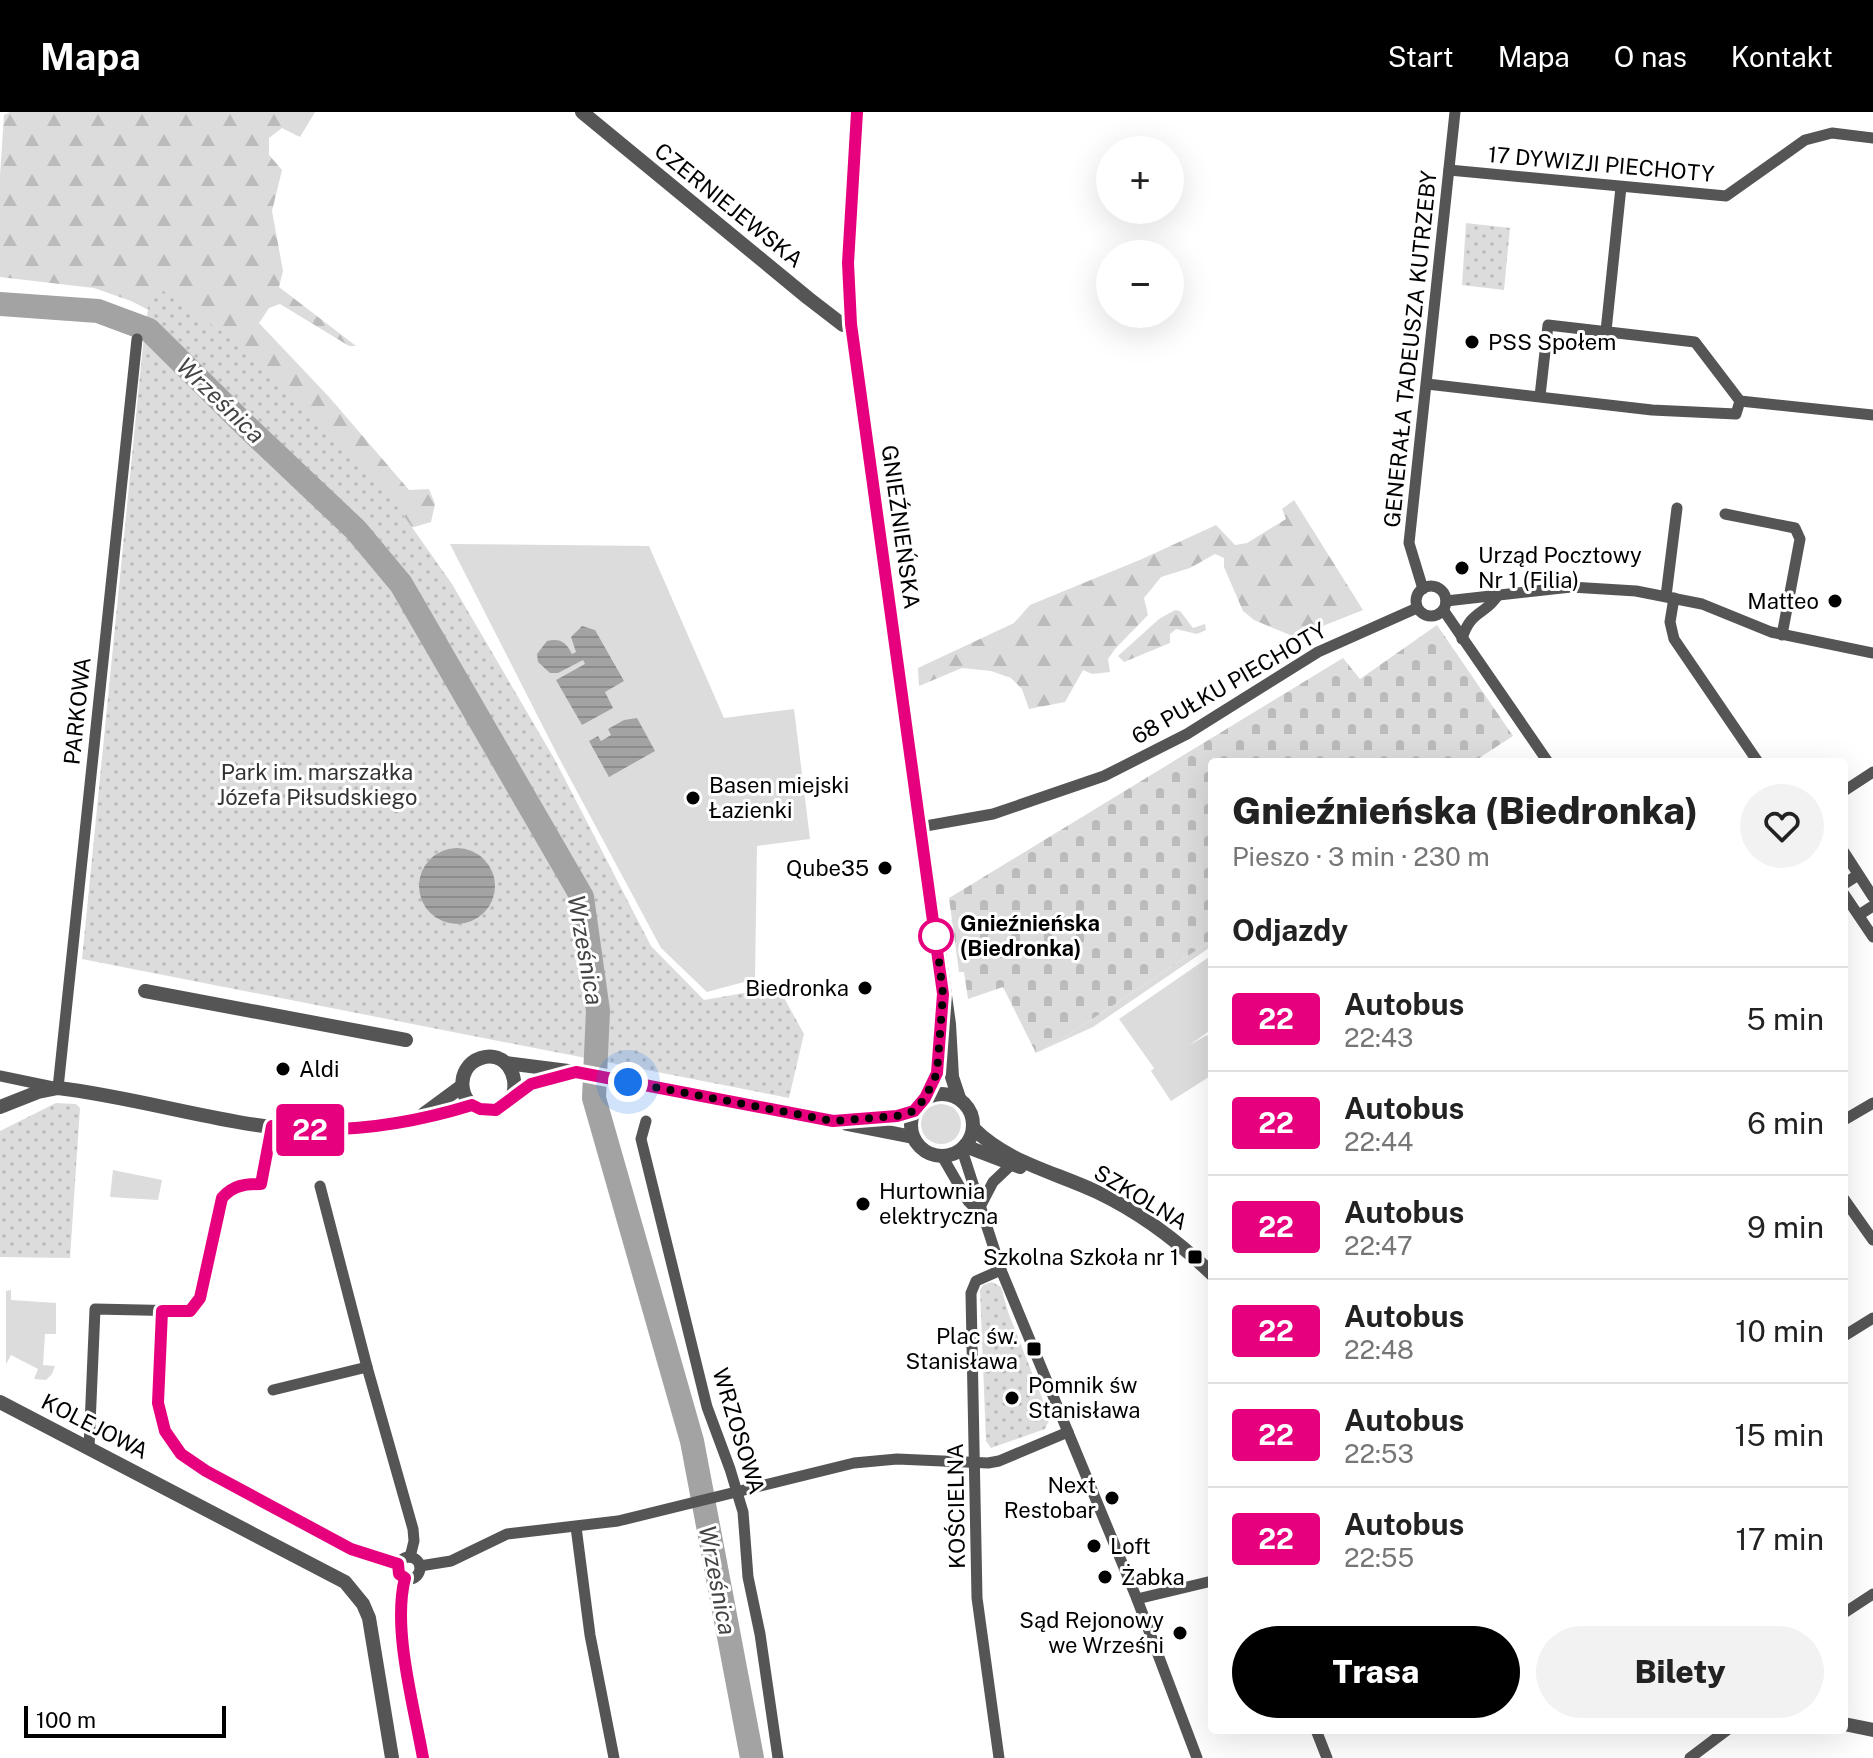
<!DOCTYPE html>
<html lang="pl">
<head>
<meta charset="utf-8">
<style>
  body { margin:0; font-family:"Public Sans",sans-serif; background:#f2f2f2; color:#222; height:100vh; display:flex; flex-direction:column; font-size:30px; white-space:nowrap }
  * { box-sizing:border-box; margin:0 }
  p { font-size:26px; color:#767676 }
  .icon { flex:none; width:44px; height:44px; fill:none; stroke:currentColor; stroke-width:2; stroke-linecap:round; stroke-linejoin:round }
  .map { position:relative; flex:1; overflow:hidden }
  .drawer { position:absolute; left:1208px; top:646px; width:640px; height:976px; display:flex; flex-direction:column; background:#fff; border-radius:8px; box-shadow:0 8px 32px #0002 }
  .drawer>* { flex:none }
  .badge { padding:0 16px; border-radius:6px; font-size:28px; line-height:52px }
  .fabs { position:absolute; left:1096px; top:24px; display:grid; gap:16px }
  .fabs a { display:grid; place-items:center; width:88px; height:88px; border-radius:50%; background:#fff; box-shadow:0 8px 32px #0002; font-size:40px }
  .scale { position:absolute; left:24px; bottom:20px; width:202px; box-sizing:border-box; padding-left:8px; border:4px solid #000; border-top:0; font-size:22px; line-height:28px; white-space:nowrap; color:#000; -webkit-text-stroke:6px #fff; paint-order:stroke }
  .you { position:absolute; width:40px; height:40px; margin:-20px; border:6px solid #fff; border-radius:50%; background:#1a73e8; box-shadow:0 0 0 12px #1a73e833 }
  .map>.badge { position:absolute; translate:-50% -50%; box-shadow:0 0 0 4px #fff }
  h2 { padding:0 24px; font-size:30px; line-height:72px }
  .round { display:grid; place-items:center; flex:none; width:84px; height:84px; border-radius:42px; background:#f2f2f2 }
  .head { display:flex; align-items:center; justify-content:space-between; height:136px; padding:0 24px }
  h1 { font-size:38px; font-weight:800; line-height:60px }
  .cta { display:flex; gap:16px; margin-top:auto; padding:16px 24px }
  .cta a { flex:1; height:92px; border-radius:48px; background:#000; color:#fff; font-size:32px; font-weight:800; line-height:92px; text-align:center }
  .cta a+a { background:#f2f2f2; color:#222 }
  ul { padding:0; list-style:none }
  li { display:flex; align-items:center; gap:24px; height:104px; padding:0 24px; border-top:2px solid #e0e0e0 }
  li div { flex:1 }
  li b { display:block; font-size:30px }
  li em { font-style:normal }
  li .badge { min-width:88px; font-weight:700; text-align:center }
  header { display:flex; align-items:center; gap:48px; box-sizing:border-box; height:112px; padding:0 40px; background:#000; color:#fff }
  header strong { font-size:38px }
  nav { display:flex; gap:44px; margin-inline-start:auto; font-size:28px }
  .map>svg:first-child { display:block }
</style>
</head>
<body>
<header>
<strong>Mapa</strong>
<nav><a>Start</a><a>Mapa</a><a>O nas</a><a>Kontakt</a></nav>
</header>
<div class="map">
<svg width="1873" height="1646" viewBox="0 0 1873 1646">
  <defs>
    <pattern id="forest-firs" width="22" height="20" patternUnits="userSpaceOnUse" patternTransform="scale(2)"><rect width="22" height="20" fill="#dcdcdc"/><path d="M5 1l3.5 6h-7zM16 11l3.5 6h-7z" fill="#bbb"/></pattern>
    <pattern id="cemetery-stones" width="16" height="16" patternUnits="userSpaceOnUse" patternTransform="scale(2)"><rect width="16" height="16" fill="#dcdcdc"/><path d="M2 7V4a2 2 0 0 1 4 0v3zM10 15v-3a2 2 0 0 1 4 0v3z" fill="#bbb"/></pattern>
    <pattern id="park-dots" width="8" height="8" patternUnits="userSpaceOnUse" patternTransform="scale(2)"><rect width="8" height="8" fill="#dcdcdc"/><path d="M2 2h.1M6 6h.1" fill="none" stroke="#bbb" stroke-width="1.8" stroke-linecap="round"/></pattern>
    <pattern id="water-rules" width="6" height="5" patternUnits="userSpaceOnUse" patternTransform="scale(2)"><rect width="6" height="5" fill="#a3a3a3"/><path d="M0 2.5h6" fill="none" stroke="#8b8b8b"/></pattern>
  </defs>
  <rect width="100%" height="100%" fill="#fff"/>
  <!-- green -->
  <g fill="#dcdcdc">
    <path d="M 450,432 L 649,434 L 724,606 L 794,597 L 810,727 L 757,734 L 755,867 L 707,880 L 661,836 L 559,646 Z"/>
    <path d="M 1212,828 L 1212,834 L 1093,915 L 1036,941 L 1056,931 Z"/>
    <path d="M 1212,843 L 1212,917 L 1188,934 L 1207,923 L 1212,931 L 1212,963 L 1171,989 L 1151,959 L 1154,956 L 1119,907 Z"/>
    <circle cx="941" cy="1012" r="20"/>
    <path d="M 113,1058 L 162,1068 L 158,1088 L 110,1085 Z"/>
    <path d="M 11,1178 L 11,1188 L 56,1191 L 56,1222 L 45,1222 L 43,1253 L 55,1254 L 52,1262 L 46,1268 L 34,1267 L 38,1257 L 11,1243 L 6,1252 L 6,1179 Z"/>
  </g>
  <!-- forest -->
  <g fill="url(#forest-firs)">
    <path d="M 10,0 L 315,0 L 300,25 L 282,16 L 269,26 L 269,43 L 282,58 L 272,99 L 283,159 L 279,175 L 356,234 L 349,234 L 280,192 L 269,196 L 259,211 L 330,286 L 409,378 L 429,377 L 435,392 L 431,410 L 404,418 L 172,210 L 131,189 L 94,176 L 0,165 L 0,64 L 4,3 Z"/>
    <path d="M 1294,388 L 1363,498 L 1295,525 L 1254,508 L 1243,499 L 1224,455 L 1224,446 L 1215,442 L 1190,456 L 1161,465 L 1144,486 L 1148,503 L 1115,537 L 1108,547 L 1110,560 L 1092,562 L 1083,558 L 1065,590 L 1029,597 L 1022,577 L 1011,566 L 991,559 L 962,556 L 919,574 L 918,556 L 1014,511 L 1030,493 L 1142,447 L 1216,413 L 1235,433 L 1247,431 L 1286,407 L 1282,397 Z"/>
    <path d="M 1175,498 L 1180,499 L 1193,516 L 1205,512 L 1206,518 L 1197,522 L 1176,517 L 1170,522 L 1170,531 L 1124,550 L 1118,544 L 1159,507 Z"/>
  </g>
  <!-- cemetery -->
  <path fill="url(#cemetery-stones)" d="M 1437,513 L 1513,624 L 1473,650 L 1212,650 L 1212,828 L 1056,931 L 1036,941 L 1003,875 L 968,887 L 964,860 L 959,860 L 949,786 L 1343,546 L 1360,567 Z"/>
  <!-- park -->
  <g fill="url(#park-dots)">
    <path d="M 1466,111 L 1510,116 L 1504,178 L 1462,173 Z"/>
    <path d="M 152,171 L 225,222 L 310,296 L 397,394 L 452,472 L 555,648 L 651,834 L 704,888 L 778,875 L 804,922 L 789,986 L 82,847 L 144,223 Z"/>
    <path d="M 56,991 L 76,992 L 80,996 L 70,1146 L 0,1145 L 0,1019 Z"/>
    <path d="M 992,1170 L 1001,1175 L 1008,1200 L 1050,1306 L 1045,1317 L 991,1336 L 986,1329 L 980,1178 L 983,1173 Z"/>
  </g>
  <!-- water -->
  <g fill="url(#water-rules)">
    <path d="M 582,514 L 595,518 L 624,569 L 605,580 L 613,596 L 582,613 L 556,568 L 585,552 L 583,548 L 558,561 L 550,561 L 538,550 L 537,542 L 547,529 C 560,526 566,530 572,542 L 576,540 L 571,525 Z"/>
    <path d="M 637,606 L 655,639 L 609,665 L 589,629 L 598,624 L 601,629 L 611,623 L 608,617 L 624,608 Z"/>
    <circle cx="457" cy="774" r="38"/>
  </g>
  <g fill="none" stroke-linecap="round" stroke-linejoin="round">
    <!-- river -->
    <path stroke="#a3a3a3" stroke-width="24" d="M 0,192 L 98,199 L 149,218 L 247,315 L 356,418 L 401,472 L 582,785 L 598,899 L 594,986 L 692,1329 L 752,1646"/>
    <!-- minor -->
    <g stroke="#555" stroke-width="11">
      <path d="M 1449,58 L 1726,84 L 1805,28 L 1832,21 L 1873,26"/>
      <path d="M 1606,219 L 1621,75"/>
      <path d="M 1427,272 L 1652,298 L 1736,302 L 1740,289"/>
      <path d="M 1540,284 L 1548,213 L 1695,230 L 1740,289 L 1873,303"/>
      <path d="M 1725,402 L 1795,416 L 1800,427 L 1782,523"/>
      <circle cx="1431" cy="489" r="15"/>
      <path d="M 1423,477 L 1409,431 L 1455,0"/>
      <path d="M 1666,484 L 1677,396"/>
      <path d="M 1674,486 L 1670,510 L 1674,527 L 1758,650"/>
      <path d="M 1446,489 L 1571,475 L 1636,479 L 1702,492 L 1771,520 L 1873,541"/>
      <path d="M 1444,499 L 1548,650"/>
      <path d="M 1462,527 C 1470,498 1486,503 1498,483"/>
      <path d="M 1844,679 L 1873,660"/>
      <path d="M 920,715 L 993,702 L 1104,664 L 1187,622 L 1318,540 L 1417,496"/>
      <path d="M 1844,740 L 1873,785"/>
      <path d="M 1844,772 L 1858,763"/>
      <path d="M 1844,782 L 1873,825"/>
      <path d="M 1859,803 L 1873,794"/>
      <path d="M 0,964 L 58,976 L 137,227"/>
      <path d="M 1844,1008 L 1873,991"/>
      <path d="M 646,1009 L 641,1027 L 707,1295 L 730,1357 L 743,1400 L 748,1465 L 760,1522 L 778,1646"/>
      <path d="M 962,1038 L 1001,1158 L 1137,1487 L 1197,1646"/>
      <path d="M 942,1044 L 968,1089 L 979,1100"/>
      <path d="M 1844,1087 L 1873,1128"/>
      <path d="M 980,1095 L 993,1070 L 1011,1053"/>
      <path d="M 162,1199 L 158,1291 L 165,1319 L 181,1342 L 206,1359 L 351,1437 L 398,1452"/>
      <path d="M 1844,1224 L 1873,1206"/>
      <path d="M 367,1255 L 413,1417 L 414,1429 L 410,1445"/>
      <path d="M 273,1278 L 367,1255 L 320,1074"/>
      <path d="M 89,1336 L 95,1197 L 186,1199 L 190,1199 L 200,1186 L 222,1086 C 233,1073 245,1072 261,1072 L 272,1014"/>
      <path d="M 576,1415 L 590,1523 L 614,1646"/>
      <circle cx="409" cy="1456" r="11"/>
      <path d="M 420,1454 L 451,1449 L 507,1422 L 618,1409 L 854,1351 L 897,1347 L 988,1351 L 999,1349 L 1068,1320"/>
      <path d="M 405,1466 C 392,1517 414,1594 423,1646"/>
      <path d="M 1137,1487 L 1212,1469"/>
      <path d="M 1844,1501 L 1873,1482"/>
      <path d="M 1316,1618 L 1327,1646"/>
      <path d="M 999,1646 L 977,1486 L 971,1181 L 976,1169 L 1001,1158"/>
      <path d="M 1690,1646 L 1727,1618"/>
    </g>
    <!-- tertiary -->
    <g stroke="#555" stroke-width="14">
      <path d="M 582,0 L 808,186 L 843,213 L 851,212"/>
      <path d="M 857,0 L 848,151 L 851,212 L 949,912 L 952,965 L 959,986"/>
      <path d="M 145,879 L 406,928"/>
      <path d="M 506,951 L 576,960 L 833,1009 L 897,1004 L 914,999"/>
      <circle cx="942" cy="1013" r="31"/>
      <path d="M 513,983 C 519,963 505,938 481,946 C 453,955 458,997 487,999 C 505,1000 514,981 528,973 C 538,968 552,965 564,963"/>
      <path d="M 925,986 L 937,961 L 941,907"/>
      <path d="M 0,995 L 38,980 L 58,976 C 143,986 232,1016 317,1019 C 368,1020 423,1008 472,993"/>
      <path d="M 424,1002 L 462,974"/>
      <path d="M 847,1012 L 913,1025"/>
      <path d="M 973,1016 C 1008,1051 1055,1060 1097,1080 C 1139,1100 1179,1130 1212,1162"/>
      <path d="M 965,1034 L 1020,1055"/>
      <path d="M 0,1290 L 345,1470 L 363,1492 L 369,1506 L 392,1646"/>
      <path d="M 1844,1612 L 1873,1618"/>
    </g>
  </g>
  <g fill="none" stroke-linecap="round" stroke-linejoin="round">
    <!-- line casing -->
    <g stroke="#fff" stroke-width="18">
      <path id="line" d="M 423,1646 C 414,1594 392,1517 405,1466 L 399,1462 L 398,1452 L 351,1437 L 206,1359 L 181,1342 L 165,1319 L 158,1291 L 162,1199 L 190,1199 L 200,1186 L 222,1086 C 233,1073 245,1072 261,1072 L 272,1014 C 340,1023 407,1013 472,993 L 480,997 L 496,998 L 531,972 L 576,960 L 833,1009 L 897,1004 L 914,999 L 925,986 L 937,961 L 943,882 L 851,212 L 848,151 L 857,0"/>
    </g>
    <!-- line -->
    <use href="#line" stroke="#e6007e" stroke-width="12"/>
    <!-- walk -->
    <path stroke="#000" stroke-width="8" stroke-dasharray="0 14.4" d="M 628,970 L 833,1009 L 897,1004 L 914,999 L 925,986 L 937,961 L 943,882 L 936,824"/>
  </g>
  <!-- markers -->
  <g fill="#000" stroke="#fff" stroke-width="3">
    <circle cx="1472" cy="230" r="8"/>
    <circle cx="1462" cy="456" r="8"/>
    <circle cx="1835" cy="489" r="8"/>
    <circle cx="693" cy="686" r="8"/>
    <circle cx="885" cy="756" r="8"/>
    <circle cx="865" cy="876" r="8"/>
    <circle cx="283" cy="957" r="8"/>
    <circle cx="863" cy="1092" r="8"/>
    <rect x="1187" y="1137" width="16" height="16" rx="4"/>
    <rect x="1026" y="1229" width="16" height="16" rx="4"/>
    <circle cx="1012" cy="1286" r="8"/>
    <circle cx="1112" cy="1386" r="8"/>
    <circle cx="1094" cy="1434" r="8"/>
    <circle cx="1105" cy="1465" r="8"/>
    <circle cx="1180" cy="1521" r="8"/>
  </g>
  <circle fill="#fff" stroke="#e6007e" stroke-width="4" cx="936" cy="824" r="16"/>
  <g text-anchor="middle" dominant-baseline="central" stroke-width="6" stroke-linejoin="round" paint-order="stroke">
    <!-- street labels -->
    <g font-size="22" fill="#000" stroke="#fff">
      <text transform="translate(1601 52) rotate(5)">17 DYWIZJI PIECHOTY</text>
      <text transform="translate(729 93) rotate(39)">CZERNIEJEWSKA</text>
      <text transform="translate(1410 237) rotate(-84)">GENERAŁA TADEUSZA KUTRZEBY</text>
      <text transform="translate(901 415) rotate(82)">GNIEŹNIEŃSKA</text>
      <text transform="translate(1229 571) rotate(-30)">68 PUŁKU PIECHOTY</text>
      <text transform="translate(77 599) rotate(-84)">PARKOWA</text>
      <text transform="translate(1141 1085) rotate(31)">SZKOLNA</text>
      <text transform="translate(95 1314) rotate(27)">KOLEJOWA</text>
      <text transform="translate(739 1319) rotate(73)">WRZOSOWA</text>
      <text transform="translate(956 1394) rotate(-91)">KOŚCIELNA</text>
    </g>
    <!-- poi labels -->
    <g font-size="22" fill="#000" stroke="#fff" text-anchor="start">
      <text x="1488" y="230">PSS Społem</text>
      <text x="1478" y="443">Urząd Pocztowy<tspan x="1478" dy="25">Nr 1 (Filia)</tspan></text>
      <text x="1819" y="489" text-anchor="end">Matteo</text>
      <text x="709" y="673">Basen miejski<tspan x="709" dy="25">Łazienki</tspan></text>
      <text x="869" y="756" text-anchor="end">Qube35</text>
      <text x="849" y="876" text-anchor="end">Biedronka</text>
      <text x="299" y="957">Aldi</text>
      <text x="879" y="1079">Hurtownia<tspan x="879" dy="25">elektryczna</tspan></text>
      <text x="1179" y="1145" text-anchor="end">Szkolna Szkoła nr 1</text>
      <text x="1018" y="1224" text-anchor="end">Plac św.<tspan x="1018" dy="25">Stanisława</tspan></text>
      <text x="1028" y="1273">Pomnik św<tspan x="1028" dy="25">Stanisława</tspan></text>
      <text x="1096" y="1373" text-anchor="end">Next<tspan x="1096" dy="25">Restobar</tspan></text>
      <text x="1110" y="1434">Loft</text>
      <text x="1121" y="1465">Żabka</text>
      <text x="1164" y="1508" text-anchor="end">Sąd Rejonowy<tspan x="1164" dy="25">we Wrześni</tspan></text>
    </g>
    <!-- park labels -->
    <g font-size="22" fill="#333" stroke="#fff">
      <text x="317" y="660">Park im. marszałka<tspan x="317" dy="25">Józefa Piłsudskiego</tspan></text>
    </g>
    <!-- stop labels -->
    <g font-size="22" font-weight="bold" fill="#000" stroke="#fff" text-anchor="start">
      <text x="960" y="811">Gnieźnieńska<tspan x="960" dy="25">(Biedronka)</tspan></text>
    </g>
    <!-- water labels -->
    <g font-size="24" font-style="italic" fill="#444" stroke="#fff">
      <text transform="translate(221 288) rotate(44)">Wrześnica</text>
      <text transform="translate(586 838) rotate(80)">Wrześnica</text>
      <text transform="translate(718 1468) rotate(79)">Wrześnica</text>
    </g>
  </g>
</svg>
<div class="fabs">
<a>+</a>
<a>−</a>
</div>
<div class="scale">100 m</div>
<div class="you" style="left:628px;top:970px"></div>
<b class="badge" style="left:310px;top:1018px;background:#e6007e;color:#fff">22</b>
<section class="drawer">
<div class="head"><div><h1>Gnieźnieńska (Biedronka)</h1><p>Pieszo · 3 min · 230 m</p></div><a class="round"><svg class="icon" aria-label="heart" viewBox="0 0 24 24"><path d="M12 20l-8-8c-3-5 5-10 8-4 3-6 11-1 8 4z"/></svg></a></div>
<h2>Odjazdy</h2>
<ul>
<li><span class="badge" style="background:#e6007e;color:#fff">22</span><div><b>Autobus</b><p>22:43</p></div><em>5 min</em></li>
<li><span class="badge" style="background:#e6007e;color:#fff">22</span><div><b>Autobus</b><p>22:44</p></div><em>6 min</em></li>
<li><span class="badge" style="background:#e6007e;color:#fff">22</span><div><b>Autobus</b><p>22:47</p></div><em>9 min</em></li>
<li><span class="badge" style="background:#e6007e;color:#fff">22</span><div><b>Autobus</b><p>22:48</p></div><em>10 min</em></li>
<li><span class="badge" style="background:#e6007e;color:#fff">22</span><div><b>Autobus</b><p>22:53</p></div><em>15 min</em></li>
<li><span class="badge" style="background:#e6007e;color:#fff">22</span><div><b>Autobus</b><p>22:55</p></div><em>17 min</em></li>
</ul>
<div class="cta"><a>Trasa</a><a>Bilety</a></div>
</section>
</div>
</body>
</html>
